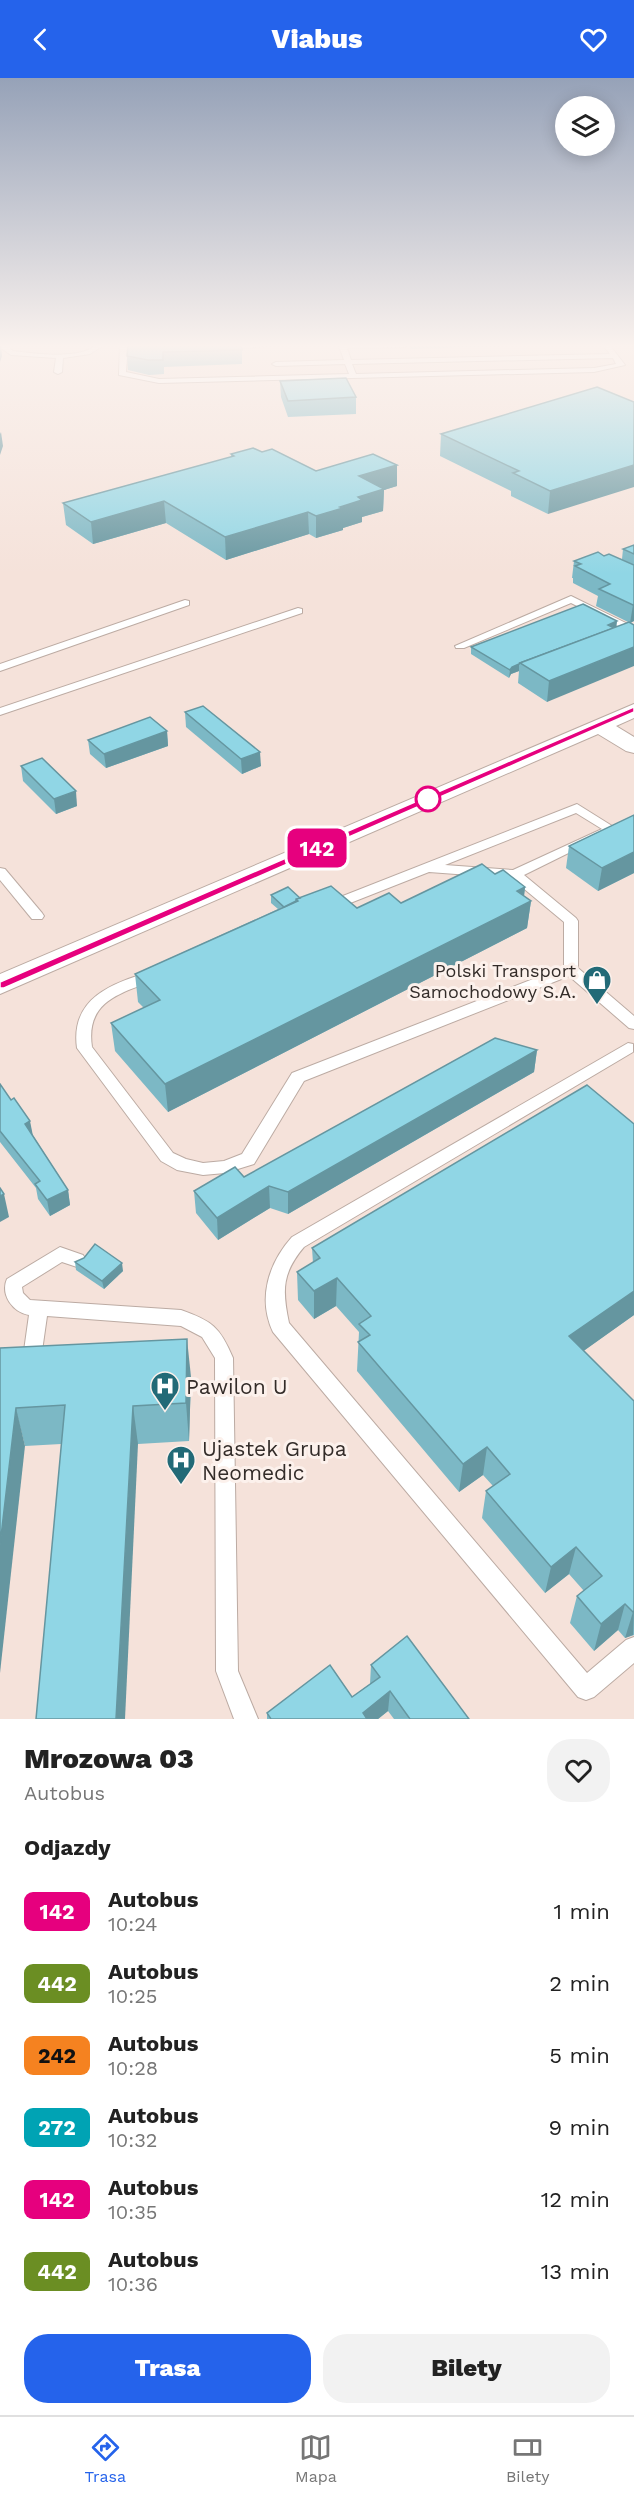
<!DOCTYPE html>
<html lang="pl">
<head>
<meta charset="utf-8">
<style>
  body { margin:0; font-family:"Work Sans",sans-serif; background:#f2f2f2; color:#222; height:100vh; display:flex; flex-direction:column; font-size:22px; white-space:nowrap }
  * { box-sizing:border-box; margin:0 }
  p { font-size:20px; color:#767676 }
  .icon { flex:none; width:33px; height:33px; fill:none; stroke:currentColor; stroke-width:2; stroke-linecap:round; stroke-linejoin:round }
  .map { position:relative; height:1641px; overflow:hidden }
  .drawer { display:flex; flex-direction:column; background:#fff; flex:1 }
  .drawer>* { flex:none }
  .badge { padding:0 12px; border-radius:9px; font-size:21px; line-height:39px }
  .fabs { position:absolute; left:555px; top:18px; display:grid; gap:12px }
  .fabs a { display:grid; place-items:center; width:60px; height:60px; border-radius:50%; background:#fff; box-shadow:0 3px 15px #0003; font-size:30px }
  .map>.badge { position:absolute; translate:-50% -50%; box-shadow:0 0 0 3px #fff }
  h2 { padding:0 24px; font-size:22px; line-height:54px }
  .round { display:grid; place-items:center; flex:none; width:63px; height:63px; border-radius:24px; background:#f2f2f2 }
  .head { display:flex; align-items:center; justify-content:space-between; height:102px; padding:0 24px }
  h1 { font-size:28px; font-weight:800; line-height:45px }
  .action { display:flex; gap:12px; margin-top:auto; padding:12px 24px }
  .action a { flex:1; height:69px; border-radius:24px; background:#2563eb; color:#fff; font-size:24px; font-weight:800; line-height:69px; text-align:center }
  .action a+a { background:#f2f2f2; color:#222 }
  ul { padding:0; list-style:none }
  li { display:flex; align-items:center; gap:18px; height:72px; padding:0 24px }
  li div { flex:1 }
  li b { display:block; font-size:22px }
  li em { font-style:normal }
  li .badge { min-width:66px; font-weight:700; text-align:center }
  header { display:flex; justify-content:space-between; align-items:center; height:78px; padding:0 24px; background:#2563eb; color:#fff; font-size:27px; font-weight:800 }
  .dock { display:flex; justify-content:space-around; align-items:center; height:84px; border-top:2px solid #e0e0e0; background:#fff; font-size:16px; color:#767676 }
  .dock a { display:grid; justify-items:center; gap:3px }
  .dock .current { color:#2563eb }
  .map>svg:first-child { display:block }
</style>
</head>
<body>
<header><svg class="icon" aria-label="back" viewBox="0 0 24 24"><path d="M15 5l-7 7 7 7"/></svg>Viabus<svg class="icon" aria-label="heart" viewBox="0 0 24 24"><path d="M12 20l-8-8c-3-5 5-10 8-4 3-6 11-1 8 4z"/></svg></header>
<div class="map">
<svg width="634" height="1641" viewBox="0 0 634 1641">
  <rect width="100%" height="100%" fill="#f5e2da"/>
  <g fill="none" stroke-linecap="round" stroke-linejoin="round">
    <!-- lane casing -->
    <g stroke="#bcaba3" stroke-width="2">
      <g id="lane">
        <path d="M 3,266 L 9,266 L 9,269 L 13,273 C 35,276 61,279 82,274 C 91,272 96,266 105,266 L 90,276 L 63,280 L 62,294 L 58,296 L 54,294 L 56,280 L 11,277 L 1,270 Z"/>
        <path d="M 120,266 L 128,266 L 126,294 L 159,301 L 349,296 L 345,286 L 276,288 L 272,286 L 276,284 L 344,282 L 339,268 L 343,266 L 409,267 L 405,269 L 347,270 L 351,282 L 610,276 L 602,266 L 609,266 L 625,287 L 594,294 L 159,305 L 119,297 ZM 613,280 L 616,286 L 594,290 L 356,296 L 352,286 Z"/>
        <path d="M 240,266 L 276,266 L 272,268 L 223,271 L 219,269 Z"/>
        <path d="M 571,518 L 634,549 L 634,556 L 571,525 L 464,570 L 456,570 L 455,568 Z"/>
        <path d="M 185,522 L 189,523 L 189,527 L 0,593 L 0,586 Z"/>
        <path d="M 298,530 L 302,531 L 302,535 L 0,637 L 0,630 Z"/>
        <path d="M 577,726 L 617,751 L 524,797 L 576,840 L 578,843 L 578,890 L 634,938 L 634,951 L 629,950 L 569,898 L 304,1003 L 254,1086 L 225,1095 L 203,1097 L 177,1092 L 161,1083 L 77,970 C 70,920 112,905 153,893 L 158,895 L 160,898 L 158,901 C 122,915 85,922 92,969 L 173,1075 L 186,1081 L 203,1085 L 224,1083 L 242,1076 L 292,995 L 564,889 L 564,844 L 511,800 L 429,794 L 335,831 L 325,831 L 323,828 L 325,825 ZM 576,735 L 602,751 L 513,792 L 445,787 Z"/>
        <path d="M 0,790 L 5,791 L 42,835 L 44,838 L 42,841 L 32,841 L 0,802 Z"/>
        <path d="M 628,965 L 633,966 L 633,974 L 304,1169 C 282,1195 282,1212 289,1245 L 587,1595 L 626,1562 L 634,1559 L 634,1585 L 594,1619 L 586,1622 L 578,1619 L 273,1254 C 257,1220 269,1185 292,1159 Z"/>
        <path d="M 60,1169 L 83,1177 L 86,1182 L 83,1187 L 77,1189 L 62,1184 L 22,1209 L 23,1215 L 30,1222 L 181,1232 C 212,1243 220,1249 233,1280 L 238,1593 L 258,1641 L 234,1641 L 216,1593 L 215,1280 L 202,1259 L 181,1248 L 47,1238 L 40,1287 L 38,1293 L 31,1295 L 24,1293 L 22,1287 L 29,1237 C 13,1234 0,1217 7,1201 Z"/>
      </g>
    </g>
    <!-- street casing -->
    <g stroke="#bcaba3" stroke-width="2">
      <path id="street" d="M 634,626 L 634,640 L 616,648 L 634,659 L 634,675 L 626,673 L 598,656 L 0,916 L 0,896 Z"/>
    </g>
    <!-- lane -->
    <use href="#lane" fill="#fff" fill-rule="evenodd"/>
    <!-- street -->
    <use href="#street" fill="#fff" fill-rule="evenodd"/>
  </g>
  <!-- wall -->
  <g fill="#7cb8c5">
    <path d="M 14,266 L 59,266 L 14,267 Z"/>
    <path d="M 128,266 L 242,272 L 242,286 L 164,289 L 164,296 L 149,297 L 128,292 L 127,278 Z"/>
    <path d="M 409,266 L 566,266 L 411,271 Z"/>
    <path d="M 280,303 L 356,319 L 356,336 L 288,339 L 281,319 Z"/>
    <path d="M 597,309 L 548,436 L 511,418 L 511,413 L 440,378 L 441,356 Z"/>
    <path d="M 231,376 L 316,393 L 397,387 L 397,408 L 384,412 L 383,433 L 362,439 L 362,444 L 343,450 L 343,452 L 316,460 L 309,456 L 226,482 L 166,445 L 93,466 L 66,447 L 63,425 L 231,379 Z"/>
    <path d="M 634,467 L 634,543 L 630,545 L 596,528 L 598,518 L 573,505 L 573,500 L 572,500 L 574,483 L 604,478 L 622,481 L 623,471 Z"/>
    <path d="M 617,543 L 616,549 L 547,624 L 518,605 L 519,593 L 511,596 L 509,600 L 471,576 L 471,569 Z"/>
    <path d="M 185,634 L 261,688 L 242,696 L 186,649 Z"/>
    <path d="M 167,653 L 168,668 L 106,690 L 90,676 L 88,662 Z"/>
    <path d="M 21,688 L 77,728 L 56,736 L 23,703 Z"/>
    <path d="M 634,737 L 634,795 L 598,813 L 566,790 L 569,768 Z"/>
    <path d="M 495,796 L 525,809 L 524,818 L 531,823 L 527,850 L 168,1034 L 115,973 L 111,945 L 144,930 L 138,924 L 135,896 L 278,831 L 271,825 L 271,817 L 300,820 L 357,830 L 401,825 Z"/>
    <path d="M 537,972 L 534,994 L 288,1136 L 270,1130 L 218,1162 L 196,1135 L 194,1113 L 244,1099 Z"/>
    <path d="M 0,1006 L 68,1112 L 70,1127 L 50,1138 L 38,1121 L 36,1110 L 0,1064 Z"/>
    <path d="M 312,1170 L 634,1237 L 583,1273 L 634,1323 L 634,1557 L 625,1560 L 618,1552 L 594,1573 L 570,1545 L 577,1518 L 584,1513 L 569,1496 L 545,1515 L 482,1440 L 486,1413 L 493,1408 L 483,1397 L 459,1414 L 357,1293 L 359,1254 L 336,1228 L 314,1241 L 298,1222 L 297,1194 L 313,1185 Z"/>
    <path d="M 75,1184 L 123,1193 L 104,1211 L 76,1192 Z"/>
    <path d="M 0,1270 L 191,1299 L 189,1363 L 138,1366 L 61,1366 L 25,1368 Z"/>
    <path d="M 371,1587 L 469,1641 L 394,1641 L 388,1633 L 378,1641 L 267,1641 L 267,1635 L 352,1619 L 370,1606 Z"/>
  </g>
  <!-- shaded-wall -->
  <g fill="#6596a0">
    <path d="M 1,267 L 2,278 L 0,284 L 0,270 Z"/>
    <path d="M 1,354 L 3,368 L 0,377 L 0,356 Z"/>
    <path d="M 397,387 L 397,408 L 384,412 L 383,433 L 362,439 L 362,444 L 343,450 L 343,452 L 316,460 L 316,438 L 340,429 L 359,398 Z"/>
    <path d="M 634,387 L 634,409 L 548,436 L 550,413 Z"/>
    <path d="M 164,423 L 166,445 L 93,466 L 91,444 Z"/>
    <path d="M 308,434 L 309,456 L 226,482 L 225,459 Z"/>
    <path d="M 633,527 L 634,527 L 634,543 L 630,545 Z"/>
    <path d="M 617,543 L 616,550 L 608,547 Z"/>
    <path d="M 634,569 L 634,588 L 547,624 L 549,603 Z"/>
    <path d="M 519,586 L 519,593 L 511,596 L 509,600 L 510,592 L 512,589 Z"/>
    <path d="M 167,653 L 168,668 L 106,690 L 104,676 Z"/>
    <path d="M 260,674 L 261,688 L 242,696 L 241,681 Z"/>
    <path d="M 76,713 L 77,728 L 56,736 L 54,721 Z"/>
    <path d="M 634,774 L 634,795 L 598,813 L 602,790 Z"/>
    <path d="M 525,809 L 523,827 L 531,823 L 527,850 L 168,1034 L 165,1006 Z"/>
    <path d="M 537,972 L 534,994 L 288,1136 L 288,1114 Z"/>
    <path d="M 30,1043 L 33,1058 L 25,1046 Z"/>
    <path d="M 269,1108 L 270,1130 L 218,1162 L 217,1140 Z"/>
    <path d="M 68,1112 L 70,1127 L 50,1138 L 47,1122 Z"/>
    <path d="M 4,1116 L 9,1139 L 0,1144 L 0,1118 Z"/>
    <path d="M 122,1185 L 123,1193 L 104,1211 L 102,1203 Z"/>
    <path d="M 337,1200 L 336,1228 L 314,1241 L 314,1213 Z"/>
    <path d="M 634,1213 L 634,1237 L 564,1287 L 569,1258 Z"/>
    <path d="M 187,1261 L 191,1299 L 189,1363 L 186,1325 Z"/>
    <path d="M 133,1328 L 138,1366 L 125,1641 L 116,1641 Z"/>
    <path d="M 16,1330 L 25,1368 L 0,1595 L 0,1467 Z"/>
    <path d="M 487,1369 L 483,1397 L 459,1414 L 463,1386 Z"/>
    <path d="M 576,1469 L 569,1496 L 545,1515 L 551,1489 Z"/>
    <path d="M 625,1526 L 618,1552 L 594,1573 L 601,1546 Z"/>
    <path d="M 634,1533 L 633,1557 L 625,1560 L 633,1534 Z"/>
    <path d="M 390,1613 L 388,1633 L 378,1641 L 363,1641 L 363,1635 Z"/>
  </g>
  <!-- building -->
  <g fill="#90d6e5" stroke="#6596a0" stroke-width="1.5">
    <path d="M 128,266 L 241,266 L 242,272 L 163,274 L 163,282 L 148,282 L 127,278 Z"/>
    <path d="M 346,300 L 356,319 L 288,323 L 280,303 Z"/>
    <path d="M 597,309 L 634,324 L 634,387 L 550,413 L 513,395 L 519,393 L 441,356 Z"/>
    <path d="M 253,370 L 262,374 L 272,371 L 316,393 L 373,376 L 397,387 L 359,398 L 384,411 L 358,419 L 362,422 L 340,429 L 343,430 L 316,438 L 308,434 L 225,459 L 164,423 L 91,444 L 63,425 L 234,378 L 231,376 Z"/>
    <path d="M 634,467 L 634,476 L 623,471 Z"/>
    <path d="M 598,474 L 604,478 L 609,476 L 634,487 L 634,527 L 633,527 L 599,511 L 610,506 L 575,488 L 581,486 L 574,483 Z"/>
    <path d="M 583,526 L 617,543 L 608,547 L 614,550 L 520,585 L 519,586 L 512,589 L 510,592 L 471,569 Z"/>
    <path d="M 629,544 L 634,547 L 634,569 L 549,603 L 520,585 Z"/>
    <path d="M 203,628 L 260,674 L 241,681 L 185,634 Z"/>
    <path d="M 150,639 L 167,653 L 104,676 L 88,662 Z"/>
    <path d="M 42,680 L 76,713 L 54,721 L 21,688 Z"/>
    <path d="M 634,737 L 634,774 L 602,790 L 569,768 Z"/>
    <path d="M 482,786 L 495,796 L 503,792 L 525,809 L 517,813 L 531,823 L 165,1006 L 111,945 L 160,922 L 135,896 L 298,823 L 296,821 L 331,808 L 357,830 L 389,815 L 401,825 Z"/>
    <path d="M 288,809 L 300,820 L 296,821 L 296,823 L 284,829 L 271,817 Z"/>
    <path d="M 495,960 L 537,972 L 288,1114 L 269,1108 L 217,1140 L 194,1113 L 235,1089 L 244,1099 Z"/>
    <path d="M 0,1006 L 11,1022 L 14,1020 L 30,1043 L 25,1046 L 68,1112 L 47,1122 L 35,1106 L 40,1103 L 0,1053 Z"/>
    <path d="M 587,1007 L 634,1046 L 634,1213 L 569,1258 L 634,1323 L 634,1533 L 633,1534 L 625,1526 L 601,1546 L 577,1518 L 602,1498 L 576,1469 L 551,1489 L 486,1413 L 510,1396 L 487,1369 L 463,1386 L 358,1264 L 370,1257 L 359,1246 L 371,1238 L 337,1200 L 314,1213 L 297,1194 L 320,1180 L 312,1170 Z"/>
    <path d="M 0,1110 L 4,1116 L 0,1118 Z"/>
    <path d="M 95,1166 L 122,1185 L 102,1203 L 75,1184 L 84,1180 Z"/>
    <path d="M 187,1261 L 186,1325 L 133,1328 L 116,1641 L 36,1641 L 65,1327 L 16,1330 L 0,1467 L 0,1270 Z"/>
    <path d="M 407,1558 L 469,1641 L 410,1641 L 390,1613 L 363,1635 L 367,1641 L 271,1641 L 267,1635 L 330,1587 L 352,1619 L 380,1599 L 371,1587 Z"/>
  </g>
  <!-- sky -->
  <linearGradient id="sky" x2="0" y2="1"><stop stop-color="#96a2b8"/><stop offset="0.54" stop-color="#faf2ee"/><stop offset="1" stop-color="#faf2ee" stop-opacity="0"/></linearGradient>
  <rect width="634" height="496" fill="url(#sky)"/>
  <!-- line -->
  <path fill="#e6007e" stroke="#fff" stroke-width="1.5" d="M 634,629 L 634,634 L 4,910 L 0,910 L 0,904 Z"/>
  <!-- icons -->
  <defs>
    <g id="shop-pin" transform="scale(1.5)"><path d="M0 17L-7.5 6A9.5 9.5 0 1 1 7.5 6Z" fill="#226a77" stroke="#fcf1ec"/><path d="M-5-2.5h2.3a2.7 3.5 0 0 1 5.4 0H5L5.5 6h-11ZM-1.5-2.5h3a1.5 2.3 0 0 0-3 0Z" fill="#fff"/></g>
    <g id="hospital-pin" transform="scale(1.5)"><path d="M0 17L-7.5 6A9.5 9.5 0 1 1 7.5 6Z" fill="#226a77" stroke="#fcf1ec"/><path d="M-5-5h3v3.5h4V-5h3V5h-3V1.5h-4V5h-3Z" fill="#fff"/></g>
  </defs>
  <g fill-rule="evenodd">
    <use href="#shop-pin" x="597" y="902"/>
    <use href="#hospital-pin" x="165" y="1308"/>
    <use href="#hospital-pin" x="181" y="1382"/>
  </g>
  <!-- markers -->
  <circle fill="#fff" stroke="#e6007e" stroke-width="3" cx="428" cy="721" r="12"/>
  <g text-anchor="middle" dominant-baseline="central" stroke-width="6" stroke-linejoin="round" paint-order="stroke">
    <!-- poi labels -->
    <g font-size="18" fill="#332c29" stroke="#fcf1ec" text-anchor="end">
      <text x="576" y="892">Polski Transport<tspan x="576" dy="21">Samochodowy S.A.</tspan></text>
    </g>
    <!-- near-poi labels -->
    <g font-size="21" fill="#332c29" stroke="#fcf1ec" text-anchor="start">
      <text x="186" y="1308">Pawilon U</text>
      <text x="202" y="1370">Ujastek Grupa<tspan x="202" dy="24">Neomedic</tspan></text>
    </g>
  </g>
</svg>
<div class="fabs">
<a><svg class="icon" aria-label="layers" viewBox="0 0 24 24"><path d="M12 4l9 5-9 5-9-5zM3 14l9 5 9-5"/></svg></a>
</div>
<b class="badge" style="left:317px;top:770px;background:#e6007e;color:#fff">142</b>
</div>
<section class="drawer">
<div class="head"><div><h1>Mrozowa 03</h1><p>Autobus</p></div><a class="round"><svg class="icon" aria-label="heart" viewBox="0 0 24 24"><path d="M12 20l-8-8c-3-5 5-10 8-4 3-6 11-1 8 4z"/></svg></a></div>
<h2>Odjazdy</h2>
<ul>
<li><span class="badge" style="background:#e6007e;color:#fff">142</span><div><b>Autobus</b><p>10:24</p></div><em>1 min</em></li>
<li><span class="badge" style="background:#6b8e23;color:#fff">442</span><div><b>Autobus</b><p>10:25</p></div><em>2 min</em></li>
<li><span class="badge" style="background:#f58220;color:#111">242</span><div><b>Autobus</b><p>10:28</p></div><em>5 min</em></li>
<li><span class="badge" style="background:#00a3b4;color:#fff">272</span><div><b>Autobus</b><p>10:32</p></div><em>9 min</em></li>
<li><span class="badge" style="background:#e6007e;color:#fff">142</span><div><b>Autobus</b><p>10:35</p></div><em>12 min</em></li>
<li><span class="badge" style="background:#6b8e23;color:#fff">442</span><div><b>Autobus</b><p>10:36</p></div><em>13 min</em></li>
</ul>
<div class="action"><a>Trasa</a><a>Bilety</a></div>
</section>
<nav class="dock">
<a class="current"><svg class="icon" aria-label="directions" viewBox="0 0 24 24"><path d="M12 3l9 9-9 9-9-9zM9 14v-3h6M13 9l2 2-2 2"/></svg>Trasa</a>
<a><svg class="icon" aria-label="map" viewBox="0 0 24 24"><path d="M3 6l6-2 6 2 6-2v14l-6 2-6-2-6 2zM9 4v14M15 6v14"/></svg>Mapa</a>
<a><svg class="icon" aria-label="tickets" viewBox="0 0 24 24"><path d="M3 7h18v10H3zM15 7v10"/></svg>Bilety</a>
</nav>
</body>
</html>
